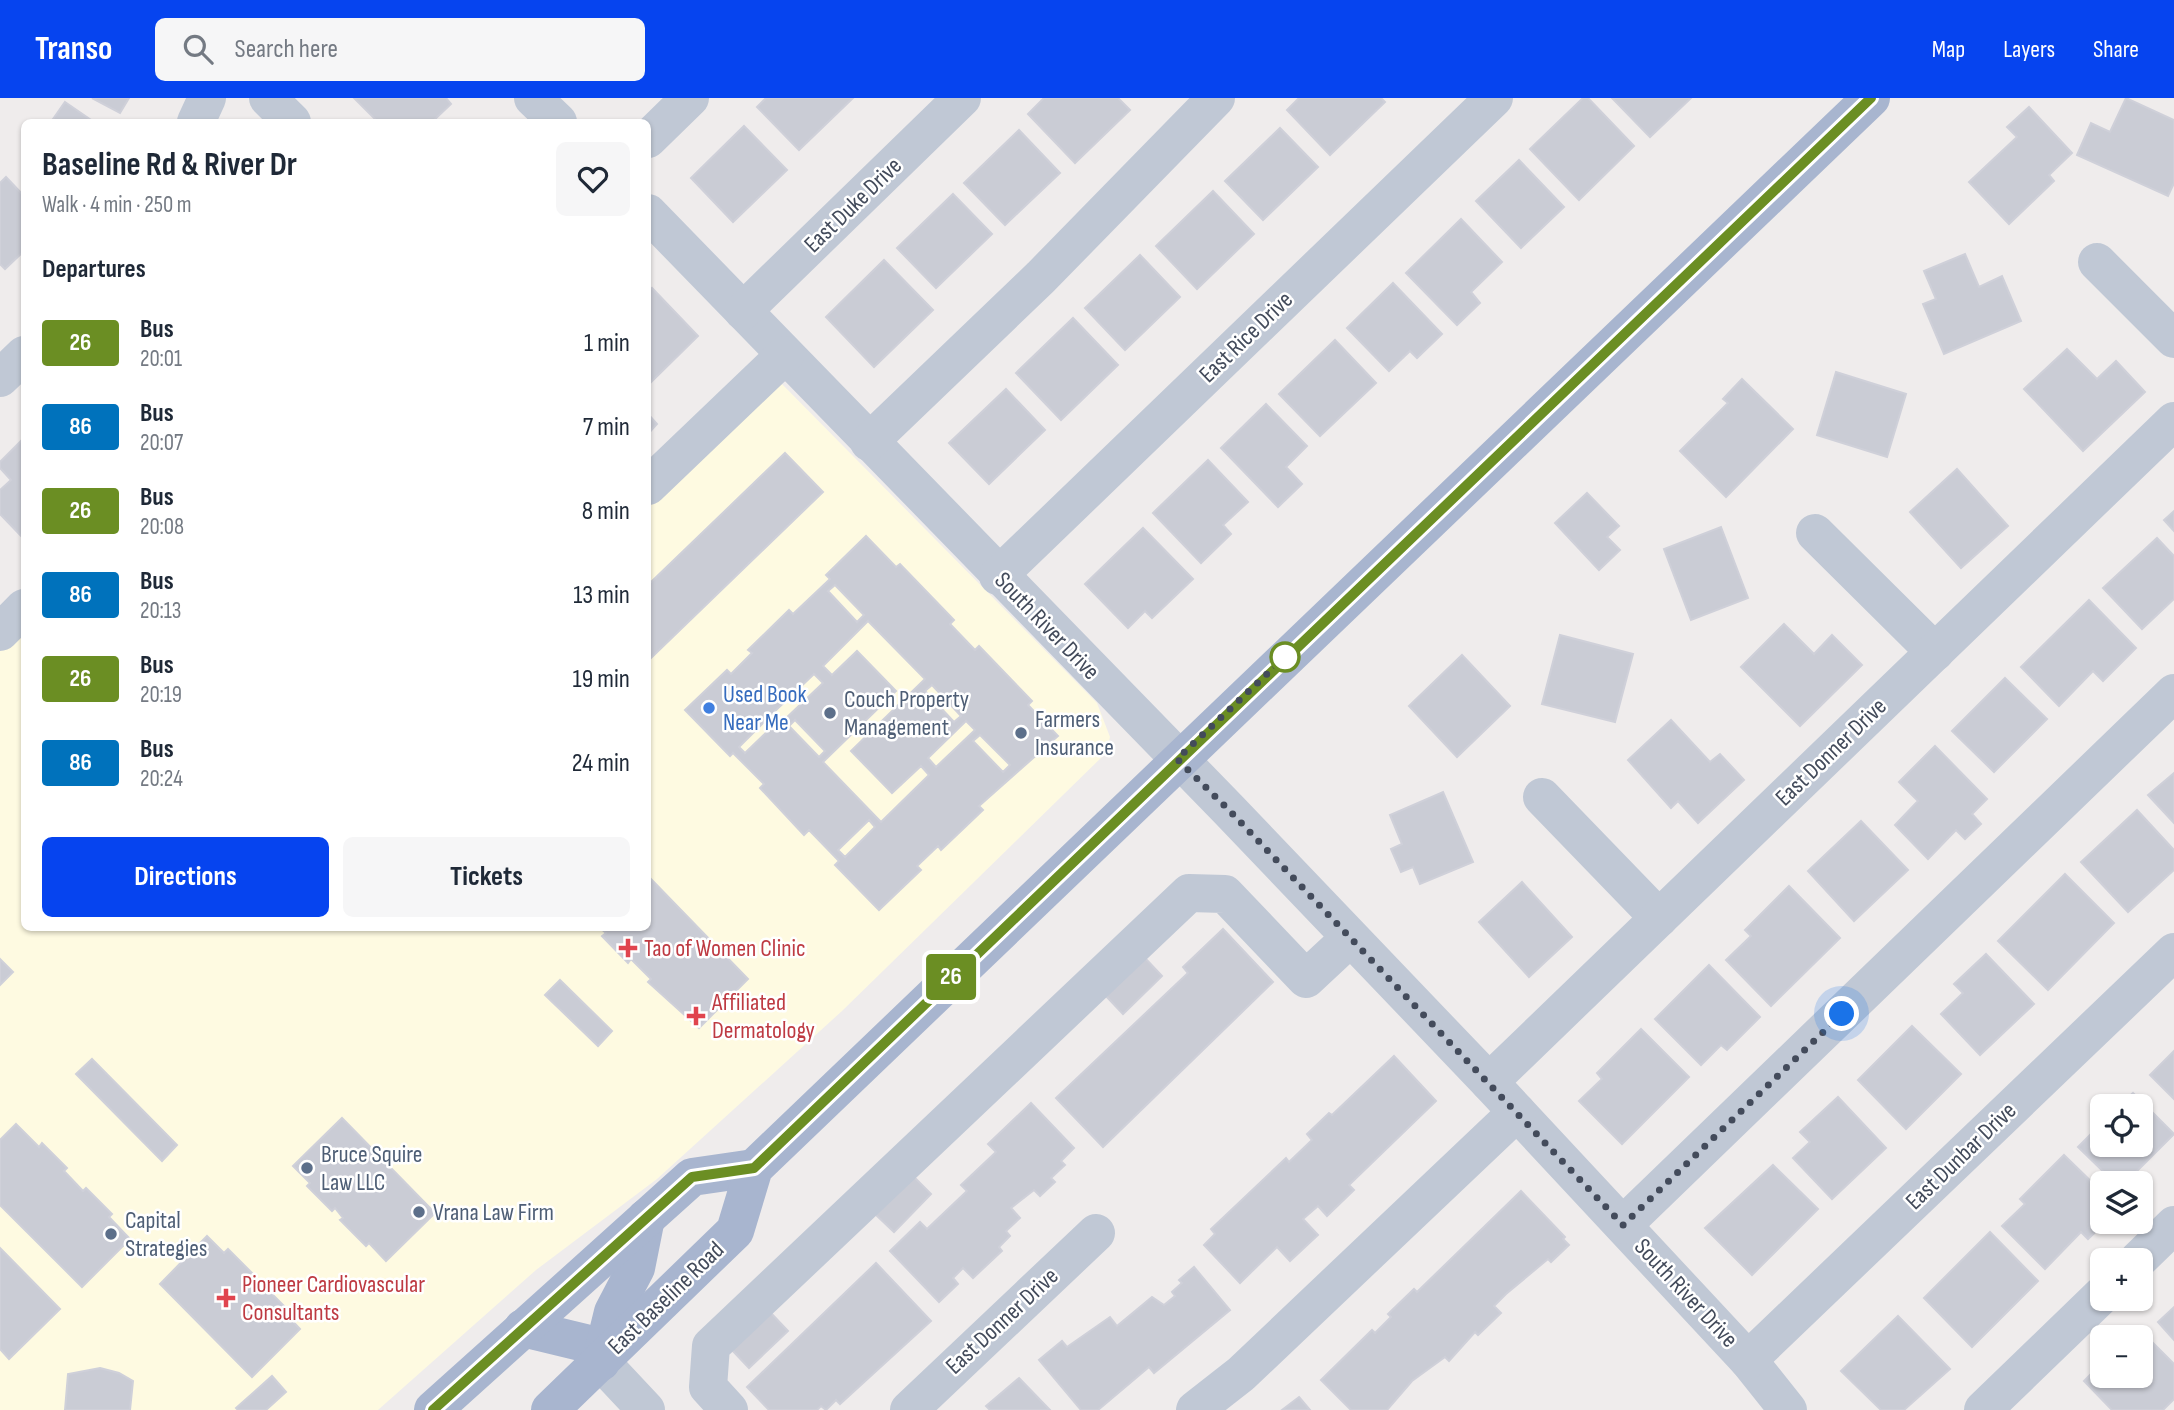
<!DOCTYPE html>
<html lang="en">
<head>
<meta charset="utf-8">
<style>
  body { margin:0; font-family:"Sofia Sans Condensed",sans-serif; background:#f6f6f7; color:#1f2937; height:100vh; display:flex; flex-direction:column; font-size:26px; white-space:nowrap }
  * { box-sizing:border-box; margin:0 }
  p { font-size:23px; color:#747a83 }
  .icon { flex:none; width:38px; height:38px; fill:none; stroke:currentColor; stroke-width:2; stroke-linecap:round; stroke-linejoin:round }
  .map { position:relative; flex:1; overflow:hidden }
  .drawer { position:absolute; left:21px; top:21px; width:630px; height:812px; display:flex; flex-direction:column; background:#fff; border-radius:10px; box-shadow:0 2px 5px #0004 }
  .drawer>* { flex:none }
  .badge { padding:0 14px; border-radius:5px; font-size:24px; line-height:46px }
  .tools { position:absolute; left:2090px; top:996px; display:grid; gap:14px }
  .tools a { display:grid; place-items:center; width:63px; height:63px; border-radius:10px; background:#fff; box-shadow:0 2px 5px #0004; font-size:35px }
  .you { position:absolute; width:35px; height:35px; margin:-18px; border:5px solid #fff; border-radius:50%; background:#1a73e8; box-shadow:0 0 0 10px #1a73e833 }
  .map>.badge { position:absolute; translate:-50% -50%; box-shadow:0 0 0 4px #fff }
  h2 { padding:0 21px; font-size:26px; line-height:63px }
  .round { display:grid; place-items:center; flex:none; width:74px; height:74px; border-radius:10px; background:#f6f6f7 }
  .summary { display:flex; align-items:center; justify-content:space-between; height:119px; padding:0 21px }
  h1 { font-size:33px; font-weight:700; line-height:52px }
  .cta { display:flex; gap:14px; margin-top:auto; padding:14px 21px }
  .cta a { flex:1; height:80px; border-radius:10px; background:#0644ef; color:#fff; font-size:28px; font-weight:700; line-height:80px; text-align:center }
  .cta a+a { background:#f6f6f7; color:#1f2937 }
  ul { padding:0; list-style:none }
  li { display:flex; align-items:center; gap:21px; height:84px; padding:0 21px }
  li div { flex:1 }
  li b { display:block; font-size:26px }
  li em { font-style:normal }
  li .badge { min-width:77px; font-weight:700; text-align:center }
  header { display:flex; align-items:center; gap:42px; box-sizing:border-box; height:98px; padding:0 35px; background:#0644ef; color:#fff }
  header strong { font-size:33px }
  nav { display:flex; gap:38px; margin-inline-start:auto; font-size:24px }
  .search { width:490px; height:63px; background:#f6f6f7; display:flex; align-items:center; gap:18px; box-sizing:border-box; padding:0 24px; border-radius:10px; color:#747a83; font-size:26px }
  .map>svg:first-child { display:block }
</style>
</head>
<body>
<header>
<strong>Transo</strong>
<div class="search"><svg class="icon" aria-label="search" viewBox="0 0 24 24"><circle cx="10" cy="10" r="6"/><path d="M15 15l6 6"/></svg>Search here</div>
<nav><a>Map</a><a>Layers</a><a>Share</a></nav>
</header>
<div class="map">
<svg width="2174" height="1312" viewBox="0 0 2174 1312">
  <rect width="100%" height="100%" fill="#efecec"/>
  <!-- commercial -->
  <path fill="#fefae1" d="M 774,278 L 1097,605 L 1110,639 L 1106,655 L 842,913 L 657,1081 L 536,1172 L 378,1312 L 0,1312 L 0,542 L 24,518 L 24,830 L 648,830 L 648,399 Z"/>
  <!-- building -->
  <g fill="#caccd5" stroke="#cfd0d9" stroke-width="2" fill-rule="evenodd">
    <path d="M 92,0 L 129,0 L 120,15 Z"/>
    <path d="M 354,0 L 446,0 L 451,6 L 432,24 L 378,24 Z"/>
    <path d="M 766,0 L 853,0 L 799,52 L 757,9 Z"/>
    <path d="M 1044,0 L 1118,0 L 1130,12 L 1075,65 L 1028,16 Z"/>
    <path d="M 1299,0 L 1381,0 L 1385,4 L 1330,57 L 1287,12 Z"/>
    <path d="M 1583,0 L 1588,0 L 1634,48 L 1579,102 L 1530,51 Z"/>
    <path d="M 1612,0 L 1691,0 L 1650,39 Z"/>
    <path d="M 2126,0 L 2174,22 L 2174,85 L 2168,98 L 2077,57 L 2091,25 L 2110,34 Z"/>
    <path d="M 65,4 L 94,24 L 51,24 Z"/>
    <path d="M 2029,9 L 2072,55 L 2049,77 L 2054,83 L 2009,126 L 1969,84 L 2017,39 L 2007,29 Z"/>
    <path d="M 744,28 L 787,72 L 733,124 L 691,80 Z"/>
    <path d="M 1280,30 L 1318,69 L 1263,122 L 1225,83 Z"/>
    <path d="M 1019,32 L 1060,75 L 1005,127 L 964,85 Z"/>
    <path d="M 1519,62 L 1564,109 L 1521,150 L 1476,103 Z"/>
    <path d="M 6,79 L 24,98 L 24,153 L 5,171 L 0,166 L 0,85 Z"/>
    <path d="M 1213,93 L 1254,136 L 1197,191 L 1156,148 Z"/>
    <path d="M 953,96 L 992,136 L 936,190 L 897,150 Z"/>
    <path d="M 1461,121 L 1502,164 L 1471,194 L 1480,205 L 1457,227 L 1406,175 Z"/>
    <path d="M 1965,156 L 1979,189 L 2002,178 L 2021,223 L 1944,256 L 1923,206 L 1936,201 L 1924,173 Z"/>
    <path d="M 1140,157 L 1180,199 L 1125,252 L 1085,210 Z"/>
    <path d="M 884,162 L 933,212 L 874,269 L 826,219 Z"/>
    <path d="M 1393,185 L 1442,236 L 1417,260 L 1410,253 L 1389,273 L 1347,230 Z"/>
    <path d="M 652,190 L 698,238 L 648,287 L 648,194 Z"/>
    <path d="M 1073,220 L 1118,267 L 1061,322 L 1016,275 Z"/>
    <path d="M 1335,242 L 1376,285 L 1320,338 L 1279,296 Z"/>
    <path d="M 2067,251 L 2097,281 L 2116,263 L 2145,294 L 2083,353 L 2024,291 Z"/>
    <path d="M 1836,274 L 1906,296 L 1887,359 L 1817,337 Z"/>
    <path d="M 1742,281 L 1793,331 L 1726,399 L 1680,353 L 1728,305 L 1723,301 Z"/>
    <path d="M 1006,291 L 1045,332 L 989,386 L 949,345 Z"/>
    <path d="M 1266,306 L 1307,348 L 1286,369 L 1302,386 L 1278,409 L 1221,350 Z"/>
    <path d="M 648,316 L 657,326 L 648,336 Z"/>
    <path d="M 24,340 L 24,441 L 0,416 L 0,392 L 11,382 L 0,370 L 0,364 Z"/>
    <path d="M 785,355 L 823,394 L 648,563 L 648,487 Z"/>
    <path d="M 1208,362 L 1248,404 L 1223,427 L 1231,436 L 1201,465 L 1153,415 Z"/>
    <path d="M 1957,371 L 2008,428 L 1961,470 L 1910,414 Z"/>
    <path d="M 1587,395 L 1619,428 L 1607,439 L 1620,452 L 1599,472 L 1555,425 Z"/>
    <path d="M 2174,413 L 2174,433 L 2164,422 Z"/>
    <path d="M 1721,429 L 1748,500 L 1691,522 L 1664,451 Z"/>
    <path d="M 1143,430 L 1193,481 L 1152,520 L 1145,513 L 1128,530 L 1085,486 Z"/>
    <path d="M 866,438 L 896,469 L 900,466 L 954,522 L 950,526 L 975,552 L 979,548 L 1032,603 L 1028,607 L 1058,638 L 979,708 L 983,712 L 941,752 L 938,748 L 917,768 L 921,772 L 879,812 L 835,767 L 839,763 L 809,732 L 804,737 L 760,690 L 764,686 L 733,655 L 730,658 L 685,612 L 727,572 L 731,576 L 752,555 L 748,552 L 789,512 L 793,516 L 830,481 L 826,477 ZM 835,487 L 864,517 L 857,524 L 828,493 ZM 868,523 L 925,581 L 851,653 L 892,695 L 921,668 L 929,677 L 881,724 L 823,664 L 896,593 L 857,553 L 832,577 L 823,568 ZM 814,576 L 823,585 L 783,623 L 774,614 ZM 932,587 L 961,618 L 954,624 L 925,593 ZM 769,619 L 775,626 L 745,655 L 739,649 ZM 795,622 L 825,653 L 819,659 L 789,628 ZM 966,623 L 975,632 L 936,669 L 928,660 ZM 980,637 L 1010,667 L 1003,674 L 973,643 ZM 869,722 L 875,729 L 845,759 L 838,752 Z"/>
    <path d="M 2157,440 L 2174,458 L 2174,501 L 2142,531 L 2103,490 Z"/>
    <path d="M 2089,502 L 2136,550 L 2103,583 L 2093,573 L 2059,608 L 2021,569 Z"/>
    <path d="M 1784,526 L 1814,556 L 1832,537 L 1862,567 L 1800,628 L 1741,569 Z"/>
    <path d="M 1560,537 L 1633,556 L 1615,624 L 1542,606 Z"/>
    <path d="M 1462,557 L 1510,608 L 1457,659 L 1409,608 Z"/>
    <path d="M 2005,580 L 2047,621 L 1994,674 L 1952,633 Z"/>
    <path d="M 1671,622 L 1710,664 L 1720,656 L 1744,682 L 1698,725 L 1678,703 L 1671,710 L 1628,662 Z"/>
    <path d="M 1935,648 L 1987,701 L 1972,716 L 1981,726 L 1965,741 L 1956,732 L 1928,761 L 1895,727 L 1918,703 L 1899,684 Z"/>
    <path d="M 2174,675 L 2174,725 L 2148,697 Z"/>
    <path d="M 1443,694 L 1473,764 L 1420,786 L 1413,769 L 1401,774 L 1391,751 L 1402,746 L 1390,717 Z"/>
    <path d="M 2137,712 L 2174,752 L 2174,772 L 2128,814 L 2081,764 Z"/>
    <path d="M 1861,723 L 1908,772 L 1854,823 L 1808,773 Z"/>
    <path d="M 2065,776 L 2114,825 L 2048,892 L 1998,843 Z"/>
    <path d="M 648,778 L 748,881 L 699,930 L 648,884 L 651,881 L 631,861 L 628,865 L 602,838 L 606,835 L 600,830 L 648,830 Z"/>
    <path d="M 1522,784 L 1572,839 L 1529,879 L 1479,824 Z"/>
    <path d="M 1789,788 L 1840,840 L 1771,908 L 1726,862 L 1751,838 L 1745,832 Z"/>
    <path d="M 1223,831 L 1273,884 L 1103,1049 L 1056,1000 L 1188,875 L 1183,869 Z"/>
    <path d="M 1986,856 L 2034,906 L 1980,957 L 1941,916 L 1963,895 L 1954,886 Z"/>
    <path d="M 1144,859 L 1162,878 L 1123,916 L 1105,897 Z"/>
    <path d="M 0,861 L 13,874 L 0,887 Z"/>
    <path d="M 1709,867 L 1760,919 L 1727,952 L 1721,947 L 1701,967 L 1655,921 Z"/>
    <path d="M 560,882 L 612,933 L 598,948 L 545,897 Z"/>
    <path d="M 1912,928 L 1961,976 L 1906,1031 L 1858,982 Z"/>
    <path d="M 1641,931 L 1689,979 L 1622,1046 L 1579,1003 L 1602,981 L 1597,975 Z"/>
    <path d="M 2174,953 L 2174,1001 L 2150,977 Z"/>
    <path d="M 1394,958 L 1436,1003 L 1349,1087 L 1354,1092 L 1327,1118 L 1318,1108 L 1303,1121 L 1318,1137 L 1290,1163 L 1277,1149 L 1240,1185 L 1204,1147 L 1215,1136 L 1211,1131 L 1286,1060 L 1289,1064 L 1312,1042 L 1307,1036 L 1329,1015 L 1332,1017 Z"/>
    <path d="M 92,961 L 177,1047 L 162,1063 L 76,976 Z"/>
    <path d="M 2133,995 L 2174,1036 L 2125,1085 L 2115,1085 L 2078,1049 L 2102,1025 L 2102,1046 L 2140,1046 L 2140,1008 L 2119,1008 Z"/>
    <path d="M 1838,999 L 1886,1050 L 1832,1101 L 1793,1060 L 1810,1044 L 1800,1034 Z"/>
    <path d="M 1031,1005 L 1074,1050 L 1061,1063 L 1065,1067 L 1051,1080 L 1055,1084 L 1040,1098 L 1034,1092 L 1011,1110 L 1020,1120 L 1006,1133 L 1010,1138 L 999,1149 L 1002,1153 L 973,1180 L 963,1170 L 953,1180 L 958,1186 L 939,1204 L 890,1153 L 920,1124 L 927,1131 L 967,1093 L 961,1087 L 996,1054 L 988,1046 Z"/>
    <path d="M 342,1020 L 435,1115 L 386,1163 L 369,1145 L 366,1148 L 340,1122 L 343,1120 L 335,1110 L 332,1113 L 307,1088 L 310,1085 L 293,1068 Z"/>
    <path d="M 16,1026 L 39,1049 L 42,1045 L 67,1070 L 64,1073 L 83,1093 L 86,1090 L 112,1116 L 109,1119 L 130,1141 L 82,1189 L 0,1107 L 0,1042 Z"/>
    <path d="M 2064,1057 L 2102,1094 L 2102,1124 L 2106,1124 L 2088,1141 L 2081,1134 L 2045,1171 L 2002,1128 L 2025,1106 L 2020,1101 Z"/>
    <path d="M 1773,1067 L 1818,1111 L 1752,1177 L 1705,1130 Z"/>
    <path d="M 913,1078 L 931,1096 L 894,1134 L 875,1116 Z"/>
    <path d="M 1521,1093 L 1565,1139 L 1563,1141 L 1569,1147 L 1551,1164 L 1548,1161 L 1506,1196 L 1494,1208 L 1501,1215 L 1478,1237 L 1475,1234 L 1449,1263 L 1445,1259 L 1412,1283 L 1387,1312 L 1351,1312 L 1321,1282 L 1372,1232 L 1375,1235 L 1391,1219 L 1388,1216 L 1414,1191 L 1417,1194 Z"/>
    <path d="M 1990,1134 L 2038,1183 L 1972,1249 L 1924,1200 Z"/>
    <path d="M 207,1138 L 224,1155 L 228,1151 L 253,1176 L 249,1180 L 259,1189 L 262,1186 L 288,1212 L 285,1215 L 300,1231 L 252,1279 L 160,1186 Z"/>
    <path d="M 0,1150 L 60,1211 L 9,1261 L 0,1251 Z"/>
    <path d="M 876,1165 L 931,1223 L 840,1306 L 836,1302 L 826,1312 L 821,1308 L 817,1312 L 769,1312 L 747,1289 Z"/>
    <path d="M 1194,1169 L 1230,1212 L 1154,1275 L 1149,1269 L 1098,1312 L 1081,1312 L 1039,1262 L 1062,1243 L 1067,1249 L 1110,1219 L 1117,1228 L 1152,1199 L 1164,1207 L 1175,1198 L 1172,1194 L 1182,1185 L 1179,1182 Z"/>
    <path d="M 2174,1209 L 2174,1242 L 2158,1224 Z"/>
    <path d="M 769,1213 L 788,1233 L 749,1270 L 730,1250 Z"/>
    <path d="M 1898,1218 L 1950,1271 L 1904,1312 L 1881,1312 L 1841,1273 Z"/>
    <path d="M 2148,1240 L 2174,1266 L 2174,1301 L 2163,1312 L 2112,1312 L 2084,1283 L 2102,1265 L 2102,1278 L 2140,1278 L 2140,1248 Z"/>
    <path d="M 100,1270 L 119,1275 L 133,1283 L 130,1312 L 65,1312 L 68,1276 Z"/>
    <path d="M 272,1278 L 286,1294 L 266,1312 L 238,1312 L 236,1310 Z"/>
    <path d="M 1019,1280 L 1050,1312 L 990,1312 L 986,1308 Z"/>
    <path d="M 1299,1299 L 1310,1312 L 1282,1312 Z"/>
  </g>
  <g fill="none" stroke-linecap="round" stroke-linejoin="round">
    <!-- minor -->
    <g stroke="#c0c8d5" stroke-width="38">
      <path d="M 268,0 L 292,24"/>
      <path d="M 533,0 L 558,24"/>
      <path d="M 196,24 L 207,0"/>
      <path d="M 648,41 L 690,0"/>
      <path d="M 648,115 L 1228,711 L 1489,984 L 1748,1262 L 1788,1312"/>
      <path d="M 2097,164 L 2174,241"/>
      <path d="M 743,213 L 962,0"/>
      <path d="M 0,280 L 24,257"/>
      <path d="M 869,344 L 1041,179 L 1216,0"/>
      <path d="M 648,388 L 785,257"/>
      <path d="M 1815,435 L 1935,554"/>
      <path d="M 998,478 L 1494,0"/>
      <path d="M 0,534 L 24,510"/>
      <path d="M 1542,699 L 1659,820"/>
      <path d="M 1489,984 L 2174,323"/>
      <path d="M 1623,1127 L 2174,595"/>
      <path d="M 2138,1162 L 2174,1127"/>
      <path d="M 1748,1262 L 2174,854"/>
      <path d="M 601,1264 L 646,1312"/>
      <path d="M 729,1312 L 708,1289 L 711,1248 L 1189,795 L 1225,796 L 1306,881 L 1350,840"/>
      <path d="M 909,1312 L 1096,1135"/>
      <path d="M 1195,1312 L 1241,1276 L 1517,1014"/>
      <path d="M 1983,1312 L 2102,1197"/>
    </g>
    <!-- major -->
    <g stroke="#a8b5cf" stroke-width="38">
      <path d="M 523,1230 L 585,1245 L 601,1264"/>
      <path d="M 601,1263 L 613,1214 L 636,1170 L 646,1120"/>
      <path d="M 433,1312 L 692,1079 L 754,1070"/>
      <path d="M 550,1312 L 735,1133 L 754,1070 L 1871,0"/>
    </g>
  </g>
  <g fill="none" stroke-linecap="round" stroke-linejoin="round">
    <!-- line casing -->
    <g stroke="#fff" stroke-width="16">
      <path id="line" d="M 433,1312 L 692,1079 L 754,1070 L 1871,0"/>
    </g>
    <!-- line -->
    <use href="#line" stroke="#6b8e23" stroke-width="10"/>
    <!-- walk -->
    <path stroke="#434b5b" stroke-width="7" stroke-dasharray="0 12.6" d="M 1285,559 L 1177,661 L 1228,711 L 1623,1127 L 1842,916"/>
  </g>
  <!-- markers -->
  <circle fill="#fff" stroke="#6b8e23" stroke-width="3.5" cx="1285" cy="559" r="14"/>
  <circle fill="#3f7fe0" stroke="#fff" stroke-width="2.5" cx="709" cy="610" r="7"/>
  <g fill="#5c6f8a" stroke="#fff" stroke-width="2.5">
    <circle cx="830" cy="615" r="7"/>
    <circle cx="1021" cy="635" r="7"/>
    <circle cx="307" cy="1070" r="7"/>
    <circle cx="419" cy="1114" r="7"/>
    <circle cx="111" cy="1136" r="7"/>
  </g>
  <g fill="#e0444e" stroke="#fff" stroke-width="2.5">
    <path d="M624.5 839.5h7v7h7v7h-7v7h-7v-7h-7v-7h7z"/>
    <path d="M692.5 907.5h7v7h7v7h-7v7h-7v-7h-7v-7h7z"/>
    <path d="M222.5 1189.5h7v7h7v7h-7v7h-7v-7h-7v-7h7z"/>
  </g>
  <g text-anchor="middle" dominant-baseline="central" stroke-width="5" stroke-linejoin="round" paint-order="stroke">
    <!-- street labels -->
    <g font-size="24" fill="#434b5b" stroke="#fff">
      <text transform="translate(853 107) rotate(-44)">East Duke Drive</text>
      <text transform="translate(1246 239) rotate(-44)">East Rice Drive</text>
      <text transform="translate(1047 528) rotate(46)">South River Drive</text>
      <text transform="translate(1831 654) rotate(-44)">East Donner Drive</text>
      <text transform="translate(1961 1058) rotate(-44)">East Dunbar Drive</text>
      <text transform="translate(1686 1195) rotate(47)">South River Drive</text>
      <text transform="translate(666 1200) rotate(-44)">East Baseline Road</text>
      <text transform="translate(1002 1223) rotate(-43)">East Donner Drive</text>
    </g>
    <!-- shop labels -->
    <g font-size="24" fill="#366cbe" stroke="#fff" text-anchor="start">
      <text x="723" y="596">Used Book<tspan x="723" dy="28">Near Me</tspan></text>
    </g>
    <!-- service labels -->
    <g font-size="24" fill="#4e5e75" stroke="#fff" text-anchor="start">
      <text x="844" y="601">Couch Property<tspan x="844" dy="28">Management</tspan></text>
      <text x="1035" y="621">Farmers<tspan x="1035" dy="28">Insurance</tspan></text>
      <text x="321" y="1056">Bruce Squire<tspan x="321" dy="28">Law LLC</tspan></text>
      <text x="433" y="1114">Vrana Law Firm</text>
      <text x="125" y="1122">Capital<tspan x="125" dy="28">Strategies</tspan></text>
    </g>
    <!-- health labels -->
    <g font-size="24" fill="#be3a42" stroke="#fff" text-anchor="start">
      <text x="644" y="850">Tao of Women Clinic</text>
      <text x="712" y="904">Affiliated<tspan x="712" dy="28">Dermatology</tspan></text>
      <text x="242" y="1186">Pioneer Cardiovascular<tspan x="242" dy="28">Consultants</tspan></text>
    </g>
  </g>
</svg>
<div class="tools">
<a><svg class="icon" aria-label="locate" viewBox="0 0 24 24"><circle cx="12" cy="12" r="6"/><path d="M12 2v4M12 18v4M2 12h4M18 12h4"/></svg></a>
<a><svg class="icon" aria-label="layers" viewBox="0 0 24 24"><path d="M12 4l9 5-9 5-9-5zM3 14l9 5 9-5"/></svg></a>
<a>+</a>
<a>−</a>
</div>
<div class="you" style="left:1842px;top:916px"></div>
<b class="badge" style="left:951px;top:879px;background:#6b8e23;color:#fff">26</b>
<section class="drawer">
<div class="summary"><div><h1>Baseline Rd &amp; River Dr</h1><p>Walk · 4 min · 250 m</p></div><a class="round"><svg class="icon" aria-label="heart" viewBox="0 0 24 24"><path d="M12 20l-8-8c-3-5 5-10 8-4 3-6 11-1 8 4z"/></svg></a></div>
<h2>Departures</h2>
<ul>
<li><span class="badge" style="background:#6b8e23;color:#fff">26</span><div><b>Bus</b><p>20:01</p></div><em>1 min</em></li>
<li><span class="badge" style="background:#0072bc;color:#fff">86</span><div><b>Bus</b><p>20:07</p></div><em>7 min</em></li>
<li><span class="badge" style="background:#6b8e23;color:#fff">26</span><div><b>Bus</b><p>20:08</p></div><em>8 min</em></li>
<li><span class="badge" style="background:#0072bc;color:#fff">86</span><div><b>Bus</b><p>20:13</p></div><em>13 min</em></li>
<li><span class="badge" style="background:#6b8e23;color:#fff">26</span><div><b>Bus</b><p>20:19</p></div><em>19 min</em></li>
<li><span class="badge" style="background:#0072bc;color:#fff">86</span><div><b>Bus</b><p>20:24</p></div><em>24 min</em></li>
</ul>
<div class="cta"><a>Directions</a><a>Tickets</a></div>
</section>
</div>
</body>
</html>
